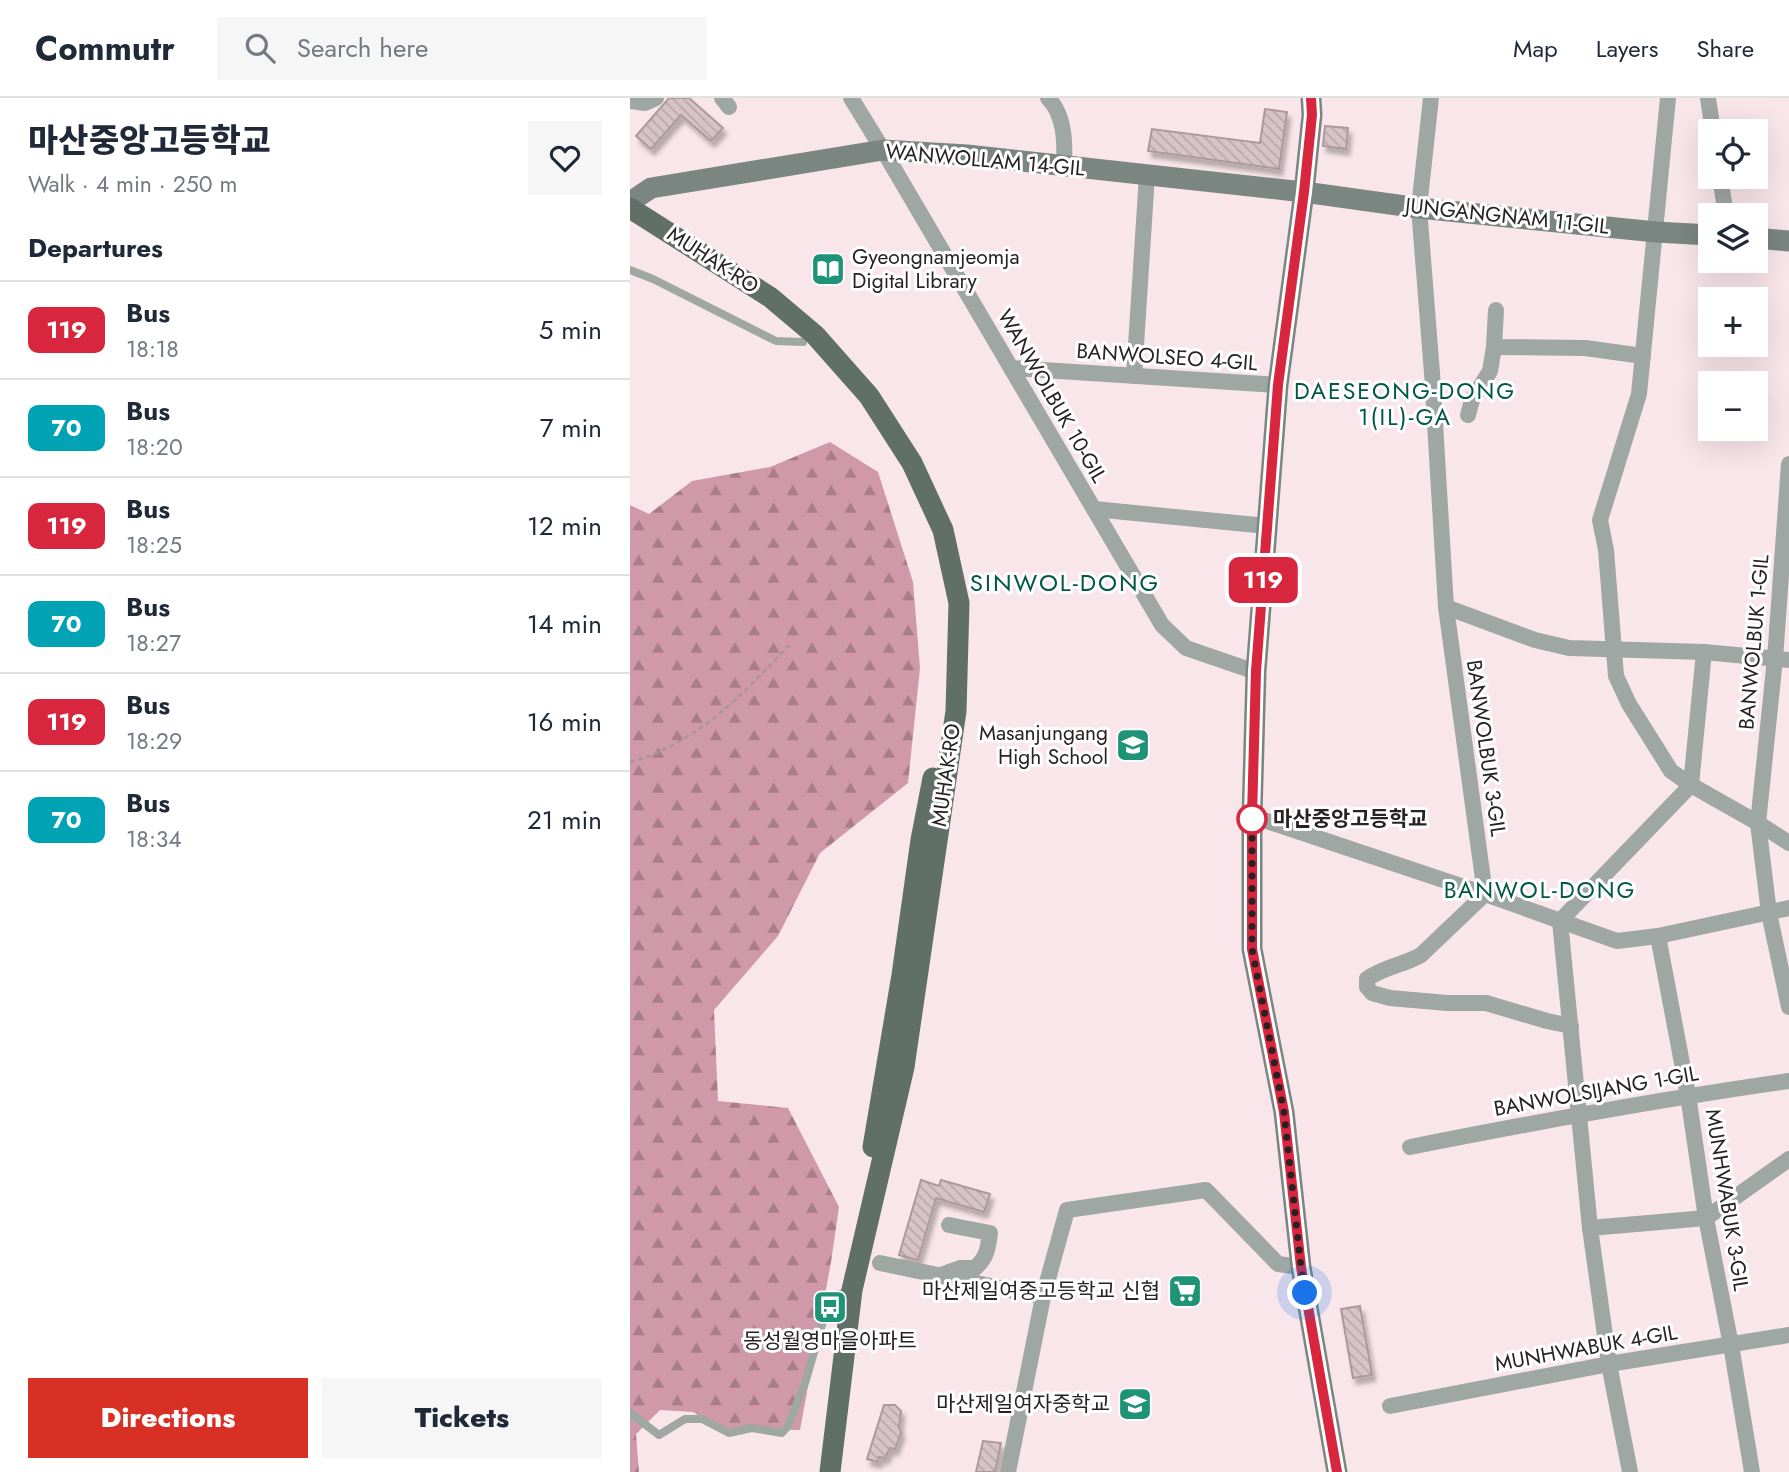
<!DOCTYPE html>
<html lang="en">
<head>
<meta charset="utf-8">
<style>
  body { margin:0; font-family:Jost,"Noto Sans KR",sans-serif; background:#f6f6f7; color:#1f2937; height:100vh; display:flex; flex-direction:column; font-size:26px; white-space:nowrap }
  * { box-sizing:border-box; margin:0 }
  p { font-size:23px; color:#747a83 }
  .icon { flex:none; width:38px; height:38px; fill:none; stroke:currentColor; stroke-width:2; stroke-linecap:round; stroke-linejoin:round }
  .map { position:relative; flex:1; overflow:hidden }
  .side { display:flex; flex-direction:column; background:#fff; width:630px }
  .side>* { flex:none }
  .badge { padding:0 14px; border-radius:10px; font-size:24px; line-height:46px }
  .buttons { position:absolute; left:1068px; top:21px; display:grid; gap:14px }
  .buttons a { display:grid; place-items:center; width:70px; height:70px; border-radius:0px; background:#fff; box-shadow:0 7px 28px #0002; font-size:35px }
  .you { position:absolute; width:35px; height:35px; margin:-18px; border:5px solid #fff; border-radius:50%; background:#1a73e8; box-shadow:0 0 0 10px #1a73e833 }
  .map>.badge { position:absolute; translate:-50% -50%; box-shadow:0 0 0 4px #fff }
  h2 { padding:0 28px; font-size:26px; line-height:63px }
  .round { display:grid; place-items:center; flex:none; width:74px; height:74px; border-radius:0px; background:#f6f6f7 }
  .overview { display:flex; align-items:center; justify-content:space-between; height:119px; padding:0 28px }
  h1 { font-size:33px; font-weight:800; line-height:52px }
  .cta { display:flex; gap:14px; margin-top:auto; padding:14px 28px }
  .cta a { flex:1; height:80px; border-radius:0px; background:#d93025; color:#fff; font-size:28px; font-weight:800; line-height:80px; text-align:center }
  .cta a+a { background:#f6f6f7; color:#1f2937 }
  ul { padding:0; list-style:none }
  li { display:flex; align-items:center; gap:21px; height:98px; padding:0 28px; border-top:2px solid #e0e1e3 }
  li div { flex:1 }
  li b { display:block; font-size:26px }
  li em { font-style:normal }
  li .badge { min-width:77px; font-weight:700; text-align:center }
  header { display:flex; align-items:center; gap:42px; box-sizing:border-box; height:98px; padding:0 35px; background:#fff; border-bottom:2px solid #e0e1e3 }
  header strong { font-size:33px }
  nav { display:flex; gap:38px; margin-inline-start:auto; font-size:24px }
  .search { width:490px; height:63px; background:#f6f6f7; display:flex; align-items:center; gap:18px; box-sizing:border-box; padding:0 24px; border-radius:0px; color:#747a83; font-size:26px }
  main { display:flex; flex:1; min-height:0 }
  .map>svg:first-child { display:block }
</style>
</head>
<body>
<header>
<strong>Commutr</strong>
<div class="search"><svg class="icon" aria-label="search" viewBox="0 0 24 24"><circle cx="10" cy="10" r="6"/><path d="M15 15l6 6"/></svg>Search here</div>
<nav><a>Map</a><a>Layers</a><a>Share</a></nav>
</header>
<main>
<section class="side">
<div class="overview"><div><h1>마산중앙고등학교</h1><p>Walk · 4 min · 250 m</p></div><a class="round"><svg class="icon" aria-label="heart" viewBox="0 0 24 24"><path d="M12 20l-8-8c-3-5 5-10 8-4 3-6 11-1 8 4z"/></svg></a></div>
<h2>Departures</h2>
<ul>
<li><span class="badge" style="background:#d7263d;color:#fff">119</span><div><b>Bus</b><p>18:18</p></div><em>5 min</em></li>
<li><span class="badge" style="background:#00a3b4;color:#fff">70</span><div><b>Bus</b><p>18:20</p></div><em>7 min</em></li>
<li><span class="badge" style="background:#d7263d;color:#fff">119</span><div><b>Bus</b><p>18:25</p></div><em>12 min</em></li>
<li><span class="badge" style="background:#00a3b4;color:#fff">70</span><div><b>Bus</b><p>18:27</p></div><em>14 min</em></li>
<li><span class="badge" style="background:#d7263d;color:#fff">119</span><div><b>Bus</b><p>18:29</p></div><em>16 min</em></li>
<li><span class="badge" style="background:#00a3b4;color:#fff">70</span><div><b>Bus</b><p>18:34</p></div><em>21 min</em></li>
</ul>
<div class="cta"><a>Directions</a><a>Tickets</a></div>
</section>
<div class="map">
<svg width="1159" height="1374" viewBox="0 0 1159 1374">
  <defs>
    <pattern id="forest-firs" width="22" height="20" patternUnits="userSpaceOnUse" patternTransform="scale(1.75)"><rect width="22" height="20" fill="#d099a9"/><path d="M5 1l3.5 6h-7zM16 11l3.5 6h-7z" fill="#a97c89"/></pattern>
    <pattern id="building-back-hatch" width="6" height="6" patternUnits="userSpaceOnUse" patternTransform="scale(1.75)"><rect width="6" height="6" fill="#d6c3c8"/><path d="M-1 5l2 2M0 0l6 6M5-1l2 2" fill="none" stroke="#b8a7ac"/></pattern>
    <filter id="shadow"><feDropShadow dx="3.5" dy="6" stdDeviation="2" flood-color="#0004"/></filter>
  </defs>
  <rect width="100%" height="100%" fill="#f9e6eb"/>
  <!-- forest -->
  <path fill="url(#forest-firs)" d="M 200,344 L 248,374 L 283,484 L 290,570 L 278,685 L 190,755 L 148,838 L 84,912 L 88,1003 L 158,1010 L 209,1109 L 201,1164 L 170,1332 L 93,1331 L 63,1314 L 30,1312 L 6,1336 L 9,1374 L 0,1374 L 0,407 L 19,416 L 62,383 L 140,369 Z"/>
  <!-- building -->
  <g fill="url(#building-back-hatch)" stroke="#ab999e" stroke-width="2" filter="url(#shadow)">
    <path d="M 39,0 L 59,0 L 93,30 L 81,43 L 51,17 L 21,51 L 6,38 Z"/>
    <path d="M 635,11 L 657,14 L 649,71 L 518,53 L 522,31 L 630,45 Z"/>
    <path d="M 695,28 L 718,30 L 716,51 L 693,48 Z"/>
    <path d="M 291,1082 L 309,1088 L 311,1082 L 360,1096 L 354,1114 L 306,1100 L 288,1162 L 269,1157 Z"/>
    <path d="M 730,1208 L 742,1277 L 723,1280 L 711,1211 Z"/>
    <path d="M 254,1307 L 265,1307 L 271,1313 L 269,1328 L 271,1335 L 265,1351 L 260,1350 L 255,1360 L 249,1359 L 248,1364 L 237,1361 Z"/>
    <path d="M 353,1343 L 371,1345 L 365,1374 L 346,1374 Z"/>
  </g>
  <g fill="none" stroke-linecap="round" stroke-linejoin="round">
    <!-- path -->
    <path stroke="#a5979b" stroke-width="2.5" stroke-dasharray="5 3.5" stroke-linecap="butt" d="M 0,664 C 67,646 114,595 160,546"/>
    <!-- service -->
    <g stroke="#9fa7a4" stroke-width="8">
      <path d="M 0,172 L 23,181 L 146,243 L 173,244"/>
      <path d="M 0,1315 L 29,1337 L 55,1321 L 72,1321 L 99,1335 L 122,1330 L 152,1335 L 158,1328 L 176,1282 L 199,1203 L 214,1194"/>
    </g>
    <!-- minor -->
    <g stroke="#9fa7a4" stroke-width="16">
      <path d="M 92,0 L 99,9"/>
      <path d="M 221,0 L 253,52 L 532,527 L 556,550 L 626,574"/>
      <path d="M 418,0 C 435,17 435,45 434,68"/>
      <path d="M 801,0 L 789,110 L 802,275 L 816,509 L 855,796 L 791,857 C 774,867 753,869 737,881 L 737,889 L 742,895 L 760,900 L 817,905 L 856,905 L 917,923 L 941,928"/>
      <path d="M 1038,0 L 1009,296 L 970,422 L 976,452 L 986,578 L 999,606 L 1041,673 L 1061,687 L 1128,725 L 1159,745"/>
      <path d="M 1078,0 L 1083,33"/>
      <path d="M 0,3 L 15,5 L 26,0"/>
      <path d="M 1090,79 L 1096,117"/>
      <path d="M 866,212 L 864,249 L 955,250 L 1013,258"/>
      <path d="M 381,270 L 648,287"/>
      <path d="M 504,278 L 517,77"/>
      <path d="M 838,317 L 842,302 L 860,273 L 864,249"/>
      <path d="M 1159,366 L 1145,561 L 1128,725 L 1139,815 L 1159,909"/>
      <path d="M 464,411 L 637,428"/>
      <path d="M 816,509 L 905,542 L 939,550 L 1074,554 L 1159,562"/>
      <path d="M 622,718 L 855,796 L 987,843 L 1028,838 L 1159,810"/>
      <path d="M 1028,838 L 1058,997 L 1076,1120 L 1101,1247 L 1122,1374"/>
      <path d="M 780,1049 C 906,1024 1032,1001 1159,983"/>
      <path d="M 960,1130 L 1076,1120 L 1159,1061"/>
      <path d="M 250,1165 L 413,1199"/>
      <path d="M 311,1177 L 330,1170 L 345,1170 C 357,1160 358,1150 360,1135 L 319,1127"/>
      <path d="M 760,1308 L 979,1266 L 1159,1237"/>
      <path d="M 378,1374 L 413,1199 L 437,1112 L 576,1092 L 648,1166 L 671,1169"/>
      <path d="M 1000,1374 L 979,1266 L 960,1130 L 930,823 L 1061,687 L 1074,554"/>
    </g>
    <!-- secondary -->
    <g stroke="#7b8682" stroke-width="21">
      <path d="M 681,0 L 682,17 L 674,94 L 648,287 L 626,574 L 622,718 L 622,851 L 654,1014 L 671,1169 L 707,1374"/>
      <path d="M 0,104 L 21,90 L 253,52 L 337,57 L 674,94 L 789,110 L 1026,134 L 1080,137"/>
      <path d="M 1125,140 L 1159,143"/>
    </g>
    <!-- primary -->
    <g stroke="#616f69" stroke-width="21">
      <path d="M 0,110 L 140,199 L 185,237 L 239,298 L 282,365 L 313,432 L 329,505 L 326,613 L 274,969 L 222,1192 L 200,1374"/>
      <path d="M 243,1049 L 272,877 L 291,742 L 303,680"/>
    </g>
  </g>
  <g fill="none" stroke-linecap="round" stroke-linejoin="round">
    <!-- line casing -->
    <g stroke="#fff" stroke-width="16">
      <path id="line" d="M 681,0 L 682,17 L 674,94 L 648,287 L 626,573 L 622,718 L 622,851 L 654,1014 L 671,1169 L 707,1374"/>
    </g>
    <!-- line -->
    <use href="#line" stroke="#d7263d" stroke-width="10"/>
    <!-- walk -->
    <path stroke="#292224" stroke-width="7" stroke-dasharray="0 12.6" d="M 622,721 L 622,718 L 622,851 L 654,1014 L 671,1169 L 675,1195"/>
  </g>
  <!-- icons -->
  <defs>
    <g id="library-square" transform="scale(1.75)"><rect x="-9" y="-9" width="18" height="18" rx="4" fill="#1f9376" stroke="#fff"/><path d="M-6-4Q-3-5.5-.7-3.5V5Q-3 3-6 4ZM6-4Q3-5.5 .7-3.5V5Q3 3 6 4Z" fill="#fff"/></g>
    <g id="school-square" transform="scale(1.75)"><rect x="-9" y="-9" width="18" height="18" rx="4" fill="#1f9376" stroke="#fff"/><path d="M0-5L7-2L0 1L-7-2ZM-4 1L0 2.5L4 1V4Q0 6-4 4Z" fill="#fff"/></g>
    <g id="supermarket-square" transform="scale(1.75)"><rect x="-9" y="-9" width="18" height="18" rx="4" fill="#1f9376" stroke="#fff"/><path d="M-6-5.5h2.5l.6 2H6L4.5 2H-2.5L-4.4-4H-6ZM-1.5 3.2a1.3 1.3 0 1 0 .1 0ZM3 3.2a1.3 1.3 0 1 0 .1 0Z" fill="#fff"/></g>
    <g id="bus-square" transform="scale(1.75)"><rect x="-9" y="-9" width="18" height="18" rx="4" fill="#1f9376" stroke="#fff"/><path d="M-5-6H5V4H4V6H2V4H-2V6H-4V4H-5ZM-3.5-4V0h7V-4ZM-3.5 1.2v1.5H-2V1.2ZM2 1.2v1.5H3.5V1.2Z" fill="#fff"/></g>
  </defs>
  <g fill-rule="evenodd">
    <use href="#library-square" x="198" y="171"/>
    <use href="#school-square" x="503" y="647"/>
    <use href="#supermarket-square" x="555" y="1193"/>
    <use href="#bus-square" x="200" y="1209"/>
    <use href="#school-square" x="505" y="1306"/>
  </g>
  <!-- markers -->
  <circle fill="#fff" stroke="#d7263d" stroke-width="3.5" cx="622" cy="721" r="14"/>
  <g text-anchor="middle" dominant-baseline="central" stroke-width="6" stroke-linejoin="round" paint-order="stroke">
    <!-- street labels -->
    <g font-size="21" fill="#292224" stroke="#fff">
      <text transform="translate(355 62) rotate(5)">WANWOLLAM 14-GIL</text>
      <text transform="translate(877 118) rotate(6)">JUNGANGNAM 11-GIL</text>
      <text transform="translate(83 162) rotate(33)">MUHAK-RO</text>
      <text transform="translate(537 259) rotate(4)">BANWOLSEO 4-GIL</text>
      <text transform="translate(422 298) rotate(60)">WANWOLBUK 10-GIL</text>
      <text transform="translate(1124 544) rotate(-85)">BANWOLBUK 1-GIL</text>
      <text transform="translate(856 650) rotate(82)">BANWOLBUK 3-GIL</text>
      <text transform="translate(316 677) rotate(-82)">MUHAK-RO</text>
      <text transform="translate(966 993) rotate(-10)">BANWOLSIJANG 1-GIL</text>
      <text transform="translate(1097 1102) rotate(81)">MUNHWABUK 3-GIL</text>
      <text transform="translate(956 1250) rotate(-10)">MUNHWABUK 4-GIL</text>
    </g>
    <!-- poi labels -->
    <g font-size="21" fill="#292224" stroke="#fff" text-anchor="end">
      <text x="222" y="159" text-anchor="start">Gyeongnamjeomja<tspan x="222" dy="24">Digital Library</tspan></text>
      <text x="478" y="635">Masanjungang<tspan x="478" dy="24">High School</tspan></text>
      <text x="530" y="1193">마산제일여중고등학교 신협</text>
      <text x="200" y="1243" text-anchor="middle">동성월영마을아파트</text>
      <text x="480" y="1306">마산제일여자중학교</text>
    </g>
    <!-- stop labels -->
    <g font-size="21" font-weight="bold" fill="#292224" stroke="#fff" text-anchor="start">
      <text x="643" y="721">마산중앙고등학교</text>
    </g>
    <!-- neighbourhood labels -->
    <g font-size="23" letter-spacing="2" fill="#015845" stroke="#fff">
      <text x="775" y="293">DAESEONG-DONG<tspan x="775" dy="26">1(IL)-GA</tspan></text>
      <text x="910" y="792">BANWOL-DONG</text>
    </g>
    <!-- quarter labels -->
    <g font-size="24" letter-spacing="2" fill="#015845" stroke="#fff">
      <text x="435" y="484">SINWOL-DONG</text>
    </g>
  </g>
</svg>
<div class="buttons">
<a><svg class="icon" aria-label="locate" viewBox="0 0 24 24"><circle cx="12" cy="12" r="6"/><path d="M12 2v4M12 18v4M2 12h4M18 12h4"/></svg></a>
<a><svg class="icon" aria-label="layers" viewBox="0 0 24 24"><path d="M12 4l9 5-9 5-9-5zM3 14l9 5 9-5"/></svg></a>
<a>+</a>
<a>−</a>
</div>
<div class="you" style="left:675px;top:1195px"></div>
<b class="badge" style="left:633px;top:482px;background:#d7263d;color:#fff">119</b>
</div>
</main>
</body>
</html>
